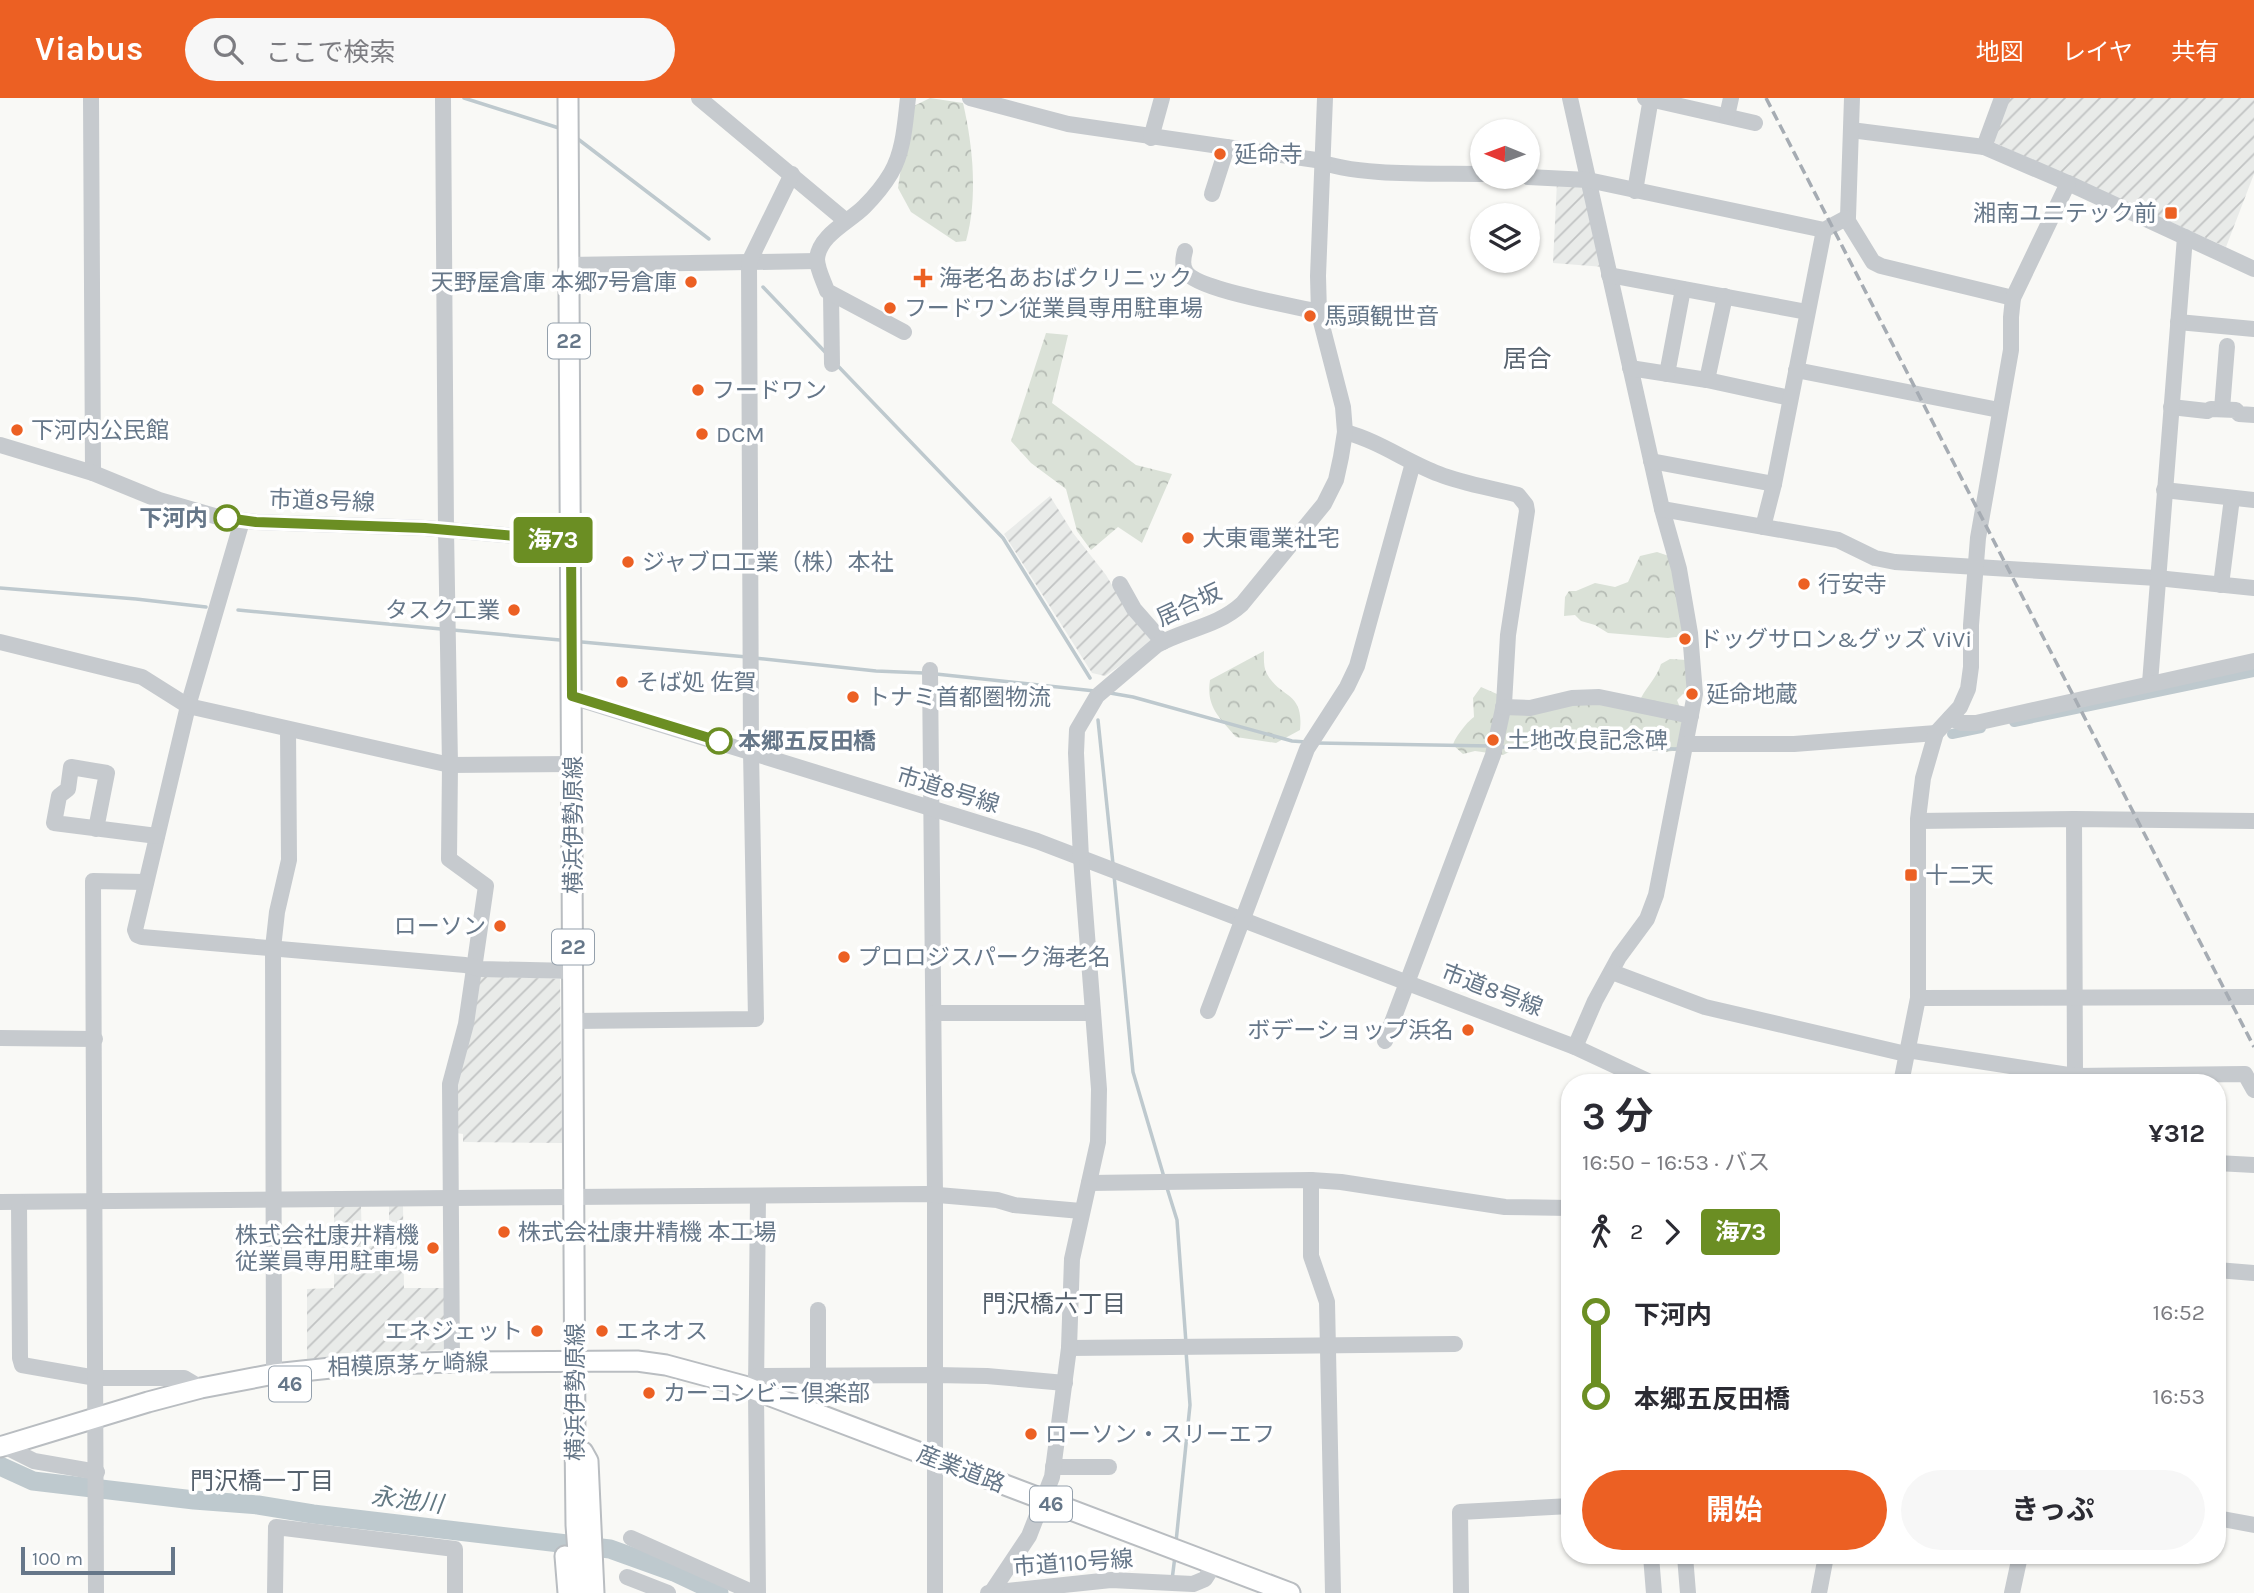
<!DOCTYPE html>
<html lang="ja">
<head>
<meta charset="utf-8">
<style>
  body { margin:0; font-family:Karla,"Noto Sans JP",sans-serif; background:#f7f7f7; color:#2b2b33; height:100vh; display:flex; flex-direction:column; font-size:26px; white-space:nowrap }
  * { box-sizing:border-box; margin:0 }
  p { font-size:23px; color:#7c7c81 }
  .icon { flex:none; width:38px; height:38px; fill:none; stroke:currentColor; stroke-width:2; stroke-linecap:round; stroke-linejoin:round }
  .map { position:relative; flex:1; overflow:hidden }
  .side { position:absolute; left:1561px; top:976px; width:665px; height:490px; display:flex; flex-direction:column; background:#fff; border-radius:28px; box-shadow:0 2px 5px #0004 }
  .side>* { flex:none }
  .badge { padding:0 14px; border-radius:5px; font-size:24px; line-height:46px }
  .needle { width:46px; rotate:271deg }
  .tools { position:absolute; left:1470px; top:21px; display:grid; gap:14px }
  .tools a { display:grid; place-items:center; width:70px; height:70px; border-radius:50%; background:#fff; box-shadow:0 2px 5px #0004; font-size:35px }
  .scale { position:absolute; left:21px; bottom:18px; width:154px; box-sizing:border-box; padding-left:7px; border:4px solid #667789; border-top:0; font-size:19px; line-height:24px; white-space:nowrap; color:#667789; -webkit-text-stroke:5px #fff; paint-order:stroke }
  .map>.badge { position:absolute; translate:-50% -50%; box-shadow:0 0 0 4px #fff }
  .legs { display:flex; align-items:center; gap:10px; height:77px; padding:0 21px; font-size:23px }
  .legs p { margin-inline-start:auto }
  .headline { display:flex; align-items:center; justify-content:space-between; height:119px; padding:0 21px }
  h1 { font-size:38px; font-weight:700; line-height:52px }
  .action { display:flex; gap:14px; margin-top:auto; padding:14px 21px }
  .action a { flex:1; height:80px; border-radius:42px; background:#ec6023; color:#fff; font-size:28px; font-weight:700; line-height:80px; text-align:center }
  .action a+a { background:#f7f7f7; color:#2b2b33 }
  ul { padding:0 21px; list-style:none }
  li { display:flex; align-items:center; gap:24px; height:84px; font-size:26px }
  li i { display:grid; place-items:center; width:10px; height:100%; margin:0 9px; background:currentColor }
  li i::after { content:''; width:18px; height:18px; margin:-9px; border:5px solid; border-radius:50%; background:#fff }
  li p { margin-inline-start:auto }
  li:first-child i { background:linear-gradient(#0000 50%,currentColor 0) }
  li:last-child i { background:linear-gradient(currentColor 50%,#0000 0) }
  header { display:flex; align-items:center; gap:42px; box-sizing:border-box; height:98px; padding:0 35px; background:#ec6023; color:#fff }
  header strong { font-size:33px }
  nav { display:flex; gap:38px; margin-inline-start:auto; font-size:24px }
  .search { width:490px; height:63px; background:#f7f7f7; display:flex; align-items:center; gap:18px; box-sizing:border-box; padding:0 24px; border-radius:38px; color:#7c7c81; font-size:26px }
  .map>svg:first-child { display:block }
</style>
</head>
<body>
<header>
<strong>Viabus</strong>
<div class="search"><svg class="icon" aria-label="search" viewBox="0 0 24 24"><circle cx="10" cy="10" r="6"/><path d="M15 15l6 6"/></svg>ここで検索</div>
<nav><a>地図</a><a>レイヤ</a><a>共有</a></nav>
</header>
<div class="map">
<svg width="2254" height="1495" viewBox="0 0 2254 1495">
  <defs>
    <pattern id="industrial-furrows" width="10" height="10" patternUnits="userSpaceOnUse" patternTransform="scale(1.75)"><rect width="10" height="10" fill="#e9ebe9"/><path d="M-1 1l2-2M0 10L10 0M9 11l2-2" fill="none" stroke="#c1c3c3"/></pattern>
    <pattern id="forest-crowns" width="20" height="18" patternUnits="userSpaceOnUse" patternTransform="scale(1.75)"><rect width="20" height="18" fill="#dae1d7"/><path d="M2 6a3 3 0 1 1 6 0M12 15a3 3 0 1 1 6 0" fill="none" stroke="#b5bbb4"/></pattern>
  </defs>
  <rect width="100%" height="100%" fill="#f9f9f6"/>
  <!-- industrial -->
  <g fill="url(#industrial-furrows)">
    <path d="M 2009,0 L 2254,0 L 2254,76 L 2226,149 L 1993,44 Z"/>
    <path d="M 1557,84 L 1584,85 L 1604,169 L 1553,165 Z"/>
    <path d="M 1050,398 L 1073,435 L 1106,477 L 1124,507 L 1155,544 L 1105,578 L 1092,575 L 1004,436 Z"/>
    <path d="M 479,878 L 560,881 L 562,1045 L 463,1044 L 463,1036 L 456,1035 L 455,991 Z"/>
    <path d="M 389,1106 L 403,1106 L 404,1190 L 446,1190 L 446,1252 L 361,1255 L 307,1261 L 307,1191 L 334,1190 L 334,1108 L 361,1108 L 362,1148 L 389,1148 Z"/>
  </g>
  <!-- forest -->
  <g fill="url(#forest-crowns)">
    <path d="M 930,0 L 963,5 C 973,48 978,100 966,143 L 956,144 L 911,114 L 898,90 L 907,29 L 914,8 Z"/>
    <path d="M 1046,235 L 1068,237 L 1052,305 L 1136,367 L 1172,376 L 1142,445 L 1118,429 L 1091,452 L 1077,433 L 1066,391 L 1031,365 L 1011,343 Z"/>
    <path d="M 1657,454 L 1672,459 L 1684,538 L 1668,540 L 1608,535 L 1595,527 L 1581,523 L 1575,517 L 1564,518 L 1565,499 L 1569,493 L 1576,493 L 1595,485 L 1615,489 L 1628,484 L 1640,458 Z"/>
    <path d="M 1264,553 C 1264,559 1263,569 1267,576 C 1281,601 1304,593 1300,632 L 1276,645 L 1236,639 C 1219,619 1206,609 1210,582 Z"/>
    <path d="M 1670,561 L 1687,562 L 1689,598 L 1683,596 L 1677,602 L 1684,620 L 1680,652 L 1665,654 L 1659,647 L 1646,646 L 1635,641 L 1624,645 L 1604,641 L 1596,645 L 1558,645 L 1533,652 L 1513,652 L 1503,657 L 1475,653 L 1463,656 L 1453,647 C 1455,639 1467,624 1474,619 L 1473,600 L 1481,589 L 1497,596 L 1501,606 L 1641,600 C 1648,587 1657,579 1661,566 Z"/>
  </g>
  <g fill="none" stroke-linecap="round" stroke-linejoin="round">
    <!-- stream -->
    <g stroke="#bec9ce" stroke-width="3.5">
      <path d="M 464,0 L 562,31"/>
      <path d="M 574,38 L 709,141"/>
      <path d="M 763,189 L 827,256"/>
      <path d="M 837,267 L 1003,440 L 1090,580"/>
      <path d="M 0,490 L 136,501 L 206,509"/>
      <path d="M 238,512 L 441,531"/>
      <path d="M 453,532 L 560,542"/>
      <path d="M 582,544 L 747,559"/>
      <path d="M 754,560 L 876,573 L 924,575"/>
      <path d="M 936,576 L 1095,593"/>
      <path d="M 1110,595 L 1133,599 L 1292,643 L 1306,644"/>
      <path d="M 1098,622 L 1113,766"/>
      <path d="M 1317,645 L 1491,648"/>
      <path d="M 1499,649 L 1680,651"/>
      <path d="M 1114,777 L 1133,974 L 1164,1079"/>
      <path d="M 1167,1090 L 1177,1122 L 1186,1245"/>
      <path d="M 1176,1444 L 1190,1307 L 1186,1253"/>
      <path d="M 1172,1482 L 1175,1458"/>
    </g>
    <!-- canal -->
    <g stroke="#bec9ce" stroke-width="10">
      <path d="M 2014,624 L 2254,574"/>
      <path d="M 1952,636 L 1981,630"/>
    </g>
    <!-- river -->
    <path stroke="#bec9ce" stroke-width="19" d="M 0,1368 L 33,1383 L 194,1402 L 258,1407 L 313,1416 L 610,1451 L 674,1474 L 719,1495"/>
    <!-- major casing -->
    <g stroke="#b9bdc1" stroke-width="23">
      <g id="major">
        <path d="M 568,0 L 575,1338 L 576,1427 L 581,1495"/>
        <path d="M 0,1349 L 148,1304 L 201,1290 L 274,1276 L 359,1267 L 452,1264 L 637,1263 L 666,1267 L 744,1288 L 1290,1495"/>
        <path d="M 583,1354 L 588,1363 L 594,1495"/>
        <path d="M 565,1458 L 568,1495"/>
      </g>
    </g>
    <!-- minor -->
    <g stroke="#c6cace" stroke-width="16">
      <path d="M 91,0 L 93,375"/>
      <path d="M 443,0 L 446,432 L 450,667 L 449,761 L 486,788 L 466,926 L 450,986 L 452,1264"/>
      <path d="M 699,0 L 846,123"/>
      <path d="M 970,0 L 1068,26 L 1316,62 C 1355,79 1437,75 1482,76"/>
      <path d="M 1570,0 L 1662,411 L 1679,471 L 1690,535 L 1695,596 L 1656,797 L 1647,821 L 1619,859 L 1595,903 L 1575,949"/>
      <path d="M 1645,0 L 1755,25"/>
      <path d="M 1727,18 L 1731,0"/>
      <path d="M 1851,32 L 1984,49 L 2068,85 L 2254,171"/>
      <path d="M 1151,40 L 1162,0"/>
      <path d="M 1984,49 L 2002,0"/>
      <path d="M 1528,79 L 1588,82 L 1824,132 L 1848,119 L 1852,0"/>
      <path d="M 1635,93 L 1651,0"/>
      <path d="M 1212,96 L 1227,49"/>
      <path d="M 1846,120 L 1873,164 L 1881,168 L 2013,200"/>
      <path d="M 1185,153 C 1183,160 1182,168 1186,174 C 1197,192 1295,208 1319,214"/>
      <path d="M 568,167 L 817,163"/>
      <path d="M 1609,177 L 1807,214"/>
      <path d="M 831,196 L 832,266"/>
      <path d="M 2178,224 L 2254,231"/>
      <path d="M 904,234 L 827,193 C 824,184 817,171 817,161 C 819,137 849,124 864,109 C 874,99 884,87 891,75 C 904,53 905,24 908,0"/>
      <path d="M 1630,270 L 1707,282 L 1790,300"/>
      <path d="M 1796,272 L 1999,312"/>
      <path d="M 1667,276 L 1683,191"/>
      <path d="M 1707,282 L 1725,198"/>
      <path d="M 2171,309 L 2207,313 L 2211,311 L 2236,312 L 2239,316 L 2254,317"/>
      <path d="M 2222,311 L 2227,248"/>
      <path d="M 1345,334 C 1379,343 1407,364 1439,376 C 1464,386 1492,390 1518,397 L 1526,407 L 1527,413 L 1508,537 L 1504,606 L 1493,657 L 1385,943"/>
      <path d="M 0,347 L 93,375 L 159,402 L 218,419 L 256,424 L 425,430 L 571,443"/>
      <path d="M 1651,363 L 1774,386"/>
      <path d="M 2164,392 L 2254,402"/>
      <path d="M 1662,411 L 1838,442 L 1875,460 L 1895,464 L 2157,480 L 2254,490"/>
      <path d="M 242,423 L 188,608 L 135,832 L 137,837 L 142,839 L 465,867 L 481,871 L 573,873"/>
      <path d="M 1763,429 L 1774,386 L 1824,132"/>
      <path d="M 1120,486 L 1134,511 L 1163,544"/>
      <path d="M 2221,487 L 2232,400"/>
      <path d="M 0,544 L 142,579 L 188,608 L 450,667 L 572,666"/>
      <path d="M 930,572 L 935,1096 L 935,1495"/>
      <path d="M 2150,585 L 2185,139"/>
      <path d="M 572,599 L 1037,743 L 1575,949 L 1652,985"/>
      <path d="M 1503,609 L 1530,610 L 1572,600 L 1599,599 L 1691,618"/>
      <path d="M 1950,620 L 1962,625 L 1976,625 L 2254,563"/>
      <path d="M 1686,646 L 1794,646 L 1936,635"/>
      <path d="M 2074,721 L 2075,978"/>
      <path d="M 1918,723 L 2074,721 L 2254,723"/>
      <path d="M 96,731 L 107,675 L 71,669 L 68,691 L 59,698 L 54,725 L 157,738"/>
      <path d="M 1612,874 L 1705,909 L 1906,956"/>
      <path d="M 1918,900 L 2254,899"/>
      <path d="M 1208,913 L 1307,651 L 1347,589 L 1357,568 L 1413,365"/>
      <path d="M 934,915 L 1093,915"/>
      <path d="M 574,923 L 756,921 L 751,653 L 749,164 L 792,76"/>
      <path d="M 0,940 L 95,941"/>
      <path d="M 1907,952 L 2075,978 L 2245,976 L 2254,992"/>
      <path d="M 1901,985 L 1918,900 L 1918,721 L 1923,680 L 1936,635 L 1960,609 L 1968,591 L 1971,569 L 1971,527 L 1978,440 L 2011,252 L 2011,219 L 2013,200 L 2068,85"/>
      <path d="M 2217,1065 L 2254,1067"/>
      <path d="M 1311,1082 L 1311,1158 L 1327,1204 L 1333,1495"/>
      <path d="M 1089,1085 L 1311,1082 L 1341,1084 L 1505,1109 L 1570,1110"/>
      <path d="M 758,1098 L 756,1293 L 758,1495"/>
      <path d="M 0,1104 L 926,1096 L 997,1102 L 1014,1107 L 1081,1113"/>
      <path d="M 19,1104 L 20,1260 L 22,1267 L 96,1280 L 184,1280 L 201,1290"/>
      <path d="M 2217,1172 L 2254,1175"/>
      <path d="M 818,1212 L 818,1277"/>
      <path d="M 1069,1250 L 1455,1246"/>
      <path d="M 274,1276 L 273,850 L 277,814 L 289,762 L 288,632"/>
      <path d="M 756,1278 L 935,1277 L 987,1278 L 1065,1285"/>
      <path d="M 0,1346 L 34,1363 L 97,1374"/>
      <path d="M 1053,1369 L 1109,1369"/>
      <path d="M 2217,1420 L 2254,1427"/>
      <path d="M 631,1440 L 754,1495"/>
      <path d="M 1651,1458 L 1654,1495"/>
      <path d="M 1685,1458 L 1688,1495"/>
      <path d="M 627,1479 L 668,1495"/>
      <path d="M 96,1495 L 93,783 L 146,784"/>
      <path d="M 275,1495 L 276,1429 L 455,1451 L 455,1495"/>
      <path d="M 988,1495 L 1111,1482 L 1193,1486 L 1205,1481 L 1214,1467"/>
      <path d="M 991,1495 L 1029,1438 L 1052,1379 L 1069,1250 L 1072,1161 L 1098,1044 L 1099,991 L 1081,760 L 1076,655 L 1077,632 L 1097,598 L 1157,547 C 1185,531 1217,529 1242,506 L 1324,406 L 1336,382 L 1341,359 L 1345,334 L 1343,309 L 1319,216 L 1318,178 L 1325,0"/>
      <path d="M 1461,1495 L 1460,1414 L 1570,1408"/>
      <path d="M 1819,1495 L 1826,1458"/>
      <path d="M 2012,1495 L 2020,1458"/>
    </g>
    <!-- major -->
    <use href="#major" stroke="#fff" stroke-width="19"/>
    <!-- rail -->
    <path stroke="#a6acb3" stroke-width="3.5" stroke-dasharray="10 5" stroke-linecap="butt" d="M 1766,0 L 2254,949"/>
  </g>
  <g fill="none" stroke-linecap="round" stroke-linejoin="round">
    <!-- line-1 casing -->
    <g stroke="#fff" stroke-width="16">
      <path id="line-1" d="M 227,420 L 256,424 L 425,430 L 571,443 L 572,598 L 719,643"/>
    </g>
    <!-- line-1 -->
    <use href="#line-1" stroke="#6b8e23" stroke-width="10"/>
  </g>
  <!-- markers -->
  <g fill="#ec6023" stroke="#fff" stroke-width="2.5">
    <circle cx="1220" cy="56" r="7"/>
    <rect x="2164" y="108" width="14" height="14" rx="3.5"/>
    <path d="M919.5 169.5h7v7h7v7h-7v7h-7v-7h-7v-7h7z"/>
    <circle cx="691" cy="184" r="7"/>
    <circle cx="890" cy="210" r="7"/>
    <circle cx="1310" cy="218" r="7"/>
    <circle cx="698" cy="292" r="7"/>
    <circle cx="17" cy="332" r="7"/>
    <circle cx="702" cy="336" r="7"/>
    <circle cx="1188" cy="440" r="7"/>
    <circle cx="628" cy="464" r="7"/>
    <circle cx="1804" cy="486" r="7"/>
    <circle cx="514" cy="512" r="7"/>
    <circle cx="1685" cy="541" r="7"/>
    <circle cx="622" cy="584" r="7"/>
    <circle cx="1692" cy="596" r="7"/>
    <circle cx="853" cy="599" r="7"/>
    <circle cx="1493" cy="642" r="7"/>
    <rect x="1904" y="770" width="14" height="14" rx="3.5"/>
    <circle cx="500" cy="828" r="7"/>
    <circle cx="844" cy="859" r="7"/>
    <circle cx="1468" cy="932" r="7"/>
    <circle cx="504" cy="1134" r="7"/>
    <circle cx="433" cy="1150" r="7"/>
    <circle cx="537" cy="1233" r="7"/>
    <circle cx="602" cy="1233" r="7"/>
    <circle cx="649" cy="1295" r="7"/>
    <circle cx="1031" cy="1336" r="7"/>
  </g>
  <g fill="#fff" stroke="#6b8e23" stroke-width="3.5">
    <circle cx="227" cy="420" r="12"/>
    <circle cx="719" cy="643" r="12"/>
  </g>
  <g text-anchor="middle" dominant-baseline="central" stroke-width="7" stroke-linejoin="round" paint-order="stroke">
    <!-- shield labels -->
    <g fill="#fff" stroke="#94a0ac" stroke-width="2">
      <rect x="548" y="225.5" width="42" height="35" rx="5"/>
      <rect x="552" y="831.5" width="42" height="35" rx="5"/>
      <rect x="269" y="1268.5" width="42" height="35" rx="5"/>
      <rect x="1030" y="1388.5" width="42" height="35" rx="5"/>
    </g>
    <g font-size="21" font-weight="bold" fill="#667789">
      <text x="569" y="243">22</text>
      <text x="573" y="849">22</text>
      <text x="290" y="1286">46</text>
      <text x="1051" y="1406">46</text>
    </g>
    <!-- poi labels -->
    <g font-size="23" fill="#667789" stroke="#fff" text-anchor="start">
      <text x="1234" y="56">延命寺</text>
      <text x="2157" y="115" text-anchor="end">湘南ユニテック前</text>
      <text x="939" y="180">海老名あおばクリニック</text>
      <text x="677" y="184" text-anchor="end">天野屋倉庫 本郷7号倉庫</text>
      <text x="904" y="210">フードワン従業員専用駐車場</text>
      <text x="1324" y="218">馬頭観世音</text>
      <text x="712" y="292">フードワン</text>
      <text x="31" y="332">下河内公民館</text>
      <text x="716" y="336">DCM</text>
      <text x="1202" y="440">大東電業社宅</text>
      <text x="642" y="464">ジャブロ工業（株）本社</text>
      <text x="1818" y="486">行安寺</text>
      <text x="500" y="512" text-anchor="end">タスク工業</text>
      <text x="1699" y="541">ドッグサロン&amp;グッズ ViVi</text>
      <text x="636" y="584">そば処 佐賀</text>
      <text x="1706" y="596">延命地蔵</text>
      <text x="867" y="599">トナミ首都圏物流</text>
      <text x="1507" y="642">土地改良記念碑</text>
      <text x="1925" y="777">十二天</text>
      <text x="486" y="828" text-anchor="end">ローソン</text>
      <text x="858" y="859">プロロジスパーク海老名</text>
      <text x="1454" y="932" text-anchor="end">ボデーショップ浜名</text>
      <text x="518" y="1134">株式会社康井精機 本工場</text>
      <text x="419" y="1137" text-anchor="end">株式会社康井精機<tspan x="419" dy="26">従業員専用駐車場</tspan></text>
      <text x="523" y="1233" text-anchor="end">エネジェット</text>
      <text x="616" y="1233">エネオス</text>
      <text x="663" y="1295">カーコンビニ倶楽部</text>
      <text x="1045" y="1336">ローソン・スリーエフ</text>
    </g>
    <!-- street labels -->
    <g font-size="23" fill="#667789" stroke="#fff">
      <text transform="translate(322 403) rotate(2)">市道8号線</text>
      <text transform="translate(1189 507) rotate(-25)">居合坂</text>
      <text transform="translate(948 692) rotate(17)">市道8号線</text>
      <text transform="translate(573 727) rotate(-90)">横浜伊勢原線</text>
      <text transform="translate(1492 892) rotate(21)">市道8号線</text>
      <text transform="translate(408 1267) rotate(-2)">相模原茅ヶ崎線</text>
      <text transform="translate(575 1294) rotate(-90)">横浜伊勢原線</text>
      <text transform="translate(961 1371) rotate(21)">産業道路</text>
      <text transform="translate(1073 1465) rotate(-4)">市道110号線</text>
    </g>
    <!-- stop labels -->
    <g font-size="23" font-weight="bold" fill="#667789" stroke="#fff" text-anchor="end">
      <text x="208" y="420">下河内</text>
      <text x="738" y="643" text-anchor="start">本郷五反田橋</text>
    </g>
    <!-- neighbourhood labels -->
    <g font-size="24" fill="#55616d" stroke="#fff">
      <text x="1527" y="261">居合</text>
      <text x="1054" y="1206">門沢橋六丁目</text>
      <text x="262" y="1383">門沢橋一丁目</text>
    </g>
    <!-- water labels -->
    <g font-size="24" font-style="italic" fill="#627883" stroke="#fff">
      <text transform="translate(407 1402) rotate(7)">永池川</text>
    </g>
  </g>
</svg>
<div class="tools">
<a><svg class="needle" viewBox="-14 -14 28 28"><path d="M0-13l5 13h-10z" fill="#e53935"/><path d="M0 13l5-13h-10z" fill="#7c7c81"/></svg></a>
<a><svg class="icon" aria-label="layers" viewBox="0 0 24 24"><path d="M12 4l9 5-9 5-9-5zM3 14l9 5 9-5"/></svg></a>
</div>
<div class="scale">100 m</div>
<b class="badge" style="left:553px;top:442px;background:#6b8e23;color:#fff">海73</b>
<section class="side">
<div class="headline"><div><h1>3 分</h1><p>16:50 – 16:53 · バス</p></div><b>¥312</b></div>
<div class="legs"><svg class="icon" aria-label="walk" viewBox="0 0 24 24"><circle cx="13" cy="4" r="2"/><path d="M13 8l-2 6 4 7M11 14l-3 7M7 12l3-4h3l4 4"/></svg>2<svg class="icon" aria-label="forward" viewBox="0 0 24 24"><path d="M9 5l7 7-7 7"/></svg><b class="badge" style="background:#6b8e23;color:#fff">海73</b></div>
<ul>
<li><i style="color:#6b8e23"></i><b>下河内</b><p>16:52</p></li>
<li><i style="color:#6b8e23"></i><b>本郷五反田橋</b><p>16:53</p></li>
</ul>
<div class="action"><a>開始</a><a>きっぷ</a></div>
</section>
</div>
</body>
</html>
